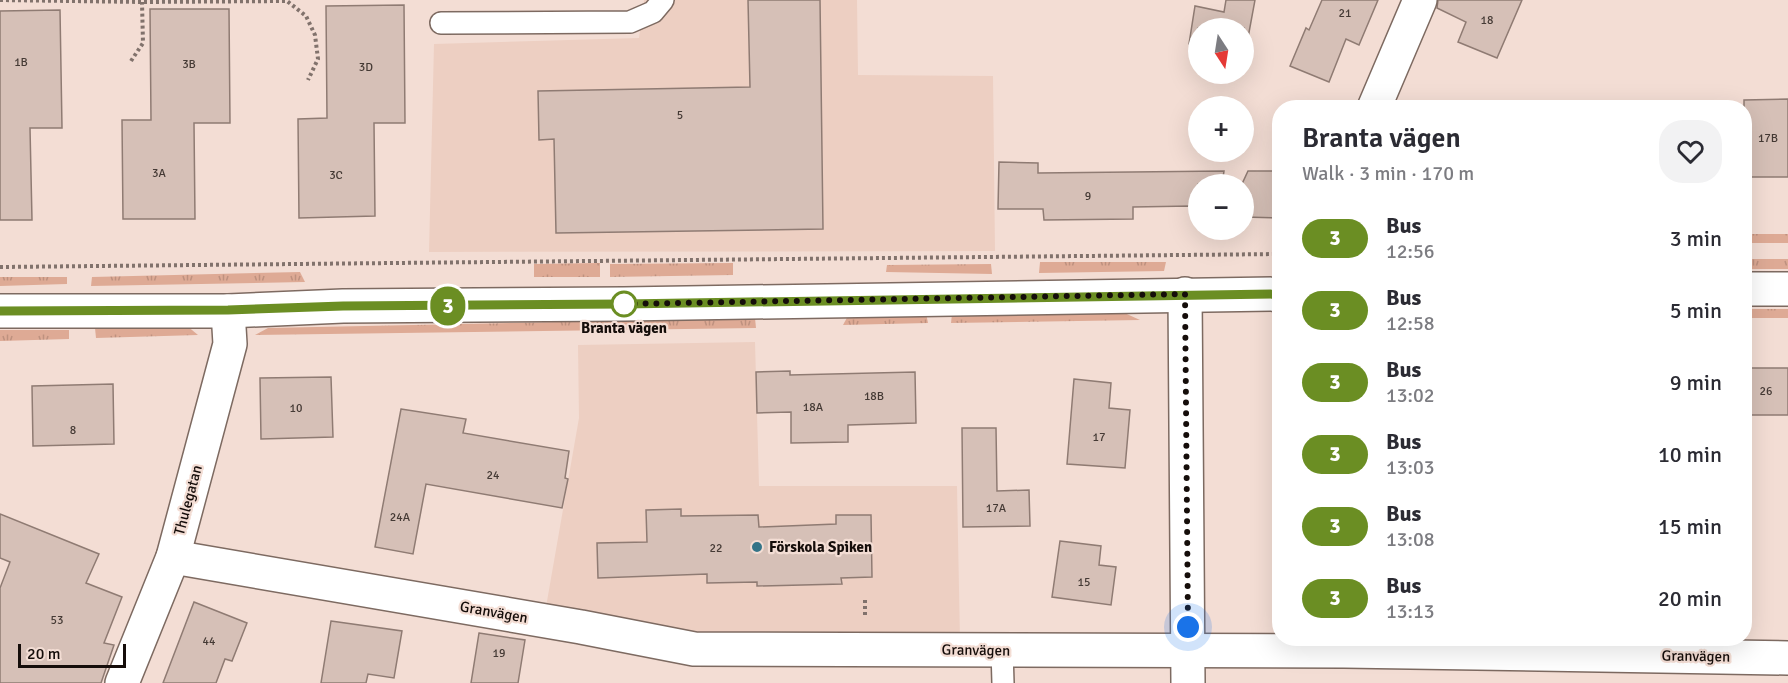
<!DOCTYPE html>
<html lang="en">
<head>
<meta charset="utf-8">
<style>
  body { margin:0; font-family:Signika,sans-serif; background:#f2f2f3; color:#2b2b33; height:100vh; display:flex; flex-direction:column; font-size:22px; white-space:nowrap }
  * { box-sizing:border-box; margin:0 }
  p { font-size:20px; color:#7c7c81 }
  .icon { flex:none; width:33px; height:33px; fill:none; stroke:currentColor; stroke-width:2; stroke-linecap:round; stroke-linejoin:round }
  .map { position:relative; flex:1; overflow:hidden }
  .drawer { position:absolute; left:1272px; top:100px; width:480px; height:546px; display:flex; flex-direction:column; background:#fff; border-radius:24px; box-shadow:0 6px 24px #0002 }
  .drawer>* { flex:none }
  .badge { padding:0 12px; border-radius:20px; font-size:21px; line-height:39px }
  .needle { width:39px; rotate:168deg }
  .buttons { position:absolute; left:1188px; top:18px; display:grid; gap:12px }
  .buttons a { display:grid; place-items:center; width:66px; height:66px; border-radius:50%; background:#fff; box-shadow:0 6px 24px #0002; font-size:30px }
  .scale { position:absolute; left:18px; bottom:15px; width:108px; box-sizing:border-box; padding-left:6px; border:3px solid #150d0a; border-top:0; font-size:16px; line-height:21px; white-space:nowrap; color:#150d0a; -webkit-text-stroke:4px #f3ddd4; paint-order:stroke }
  .you { position:absolute; width:30px; height:30px; margin:-15px; border:4px solid #fff; border-radius:50%; background:#1a73e8; box-shadow:0 0 0 9px #1a73e833 }
  .map>.badge { position:absolute; translate:-50% -50%; box-shadow:0 0 0 3px #fff }
  .round { display:grid; place-items:center; flex:none; width:63px; height:63px; border-radius:24px; background:#f2f2f3 }
  .headline { display:flex; align-items:center; justify-content:space-between; height:102px; padding:0 30px }
  h1 { font-size:28px; font-weight:600; line-height:45px }
  ul { padding:0; list-style:none }
  li { display:flex; align-items:center; gap:18px; height:72px; padding:0 30px }
  li div { flex:1 }
  li b { display:block; font-size:22px }
  li em { font-style:normal }
  li .badge { min-width:66px; font-weight:700; text-align:center }
  .map>svg:first-child { display:block }
</style>
</head>
<body>
<div class="map">
<svg width="1788" height="683" viewBox="0 0 1788 683">
  <defs>
    <pattern id="grass-tufts" width="24" height="20" patternUnits="userSpaceOnUse" patternTransform="scale(1.5)"><rect width="24" height="20" fill="#deaa95"/><path d="M3 7l-1-3M5 7V3M7 7l1-3M15 17l-1-3M17 17v-4M19 17l1-3" fill="none" stroke="#be917f"/></pattern>
  </defs>
  <rect width="100%" height="100%" fill="#f3ddd4"/>
  <!-- built -->
  <g fill="#edcfc2">
    <path d="M 644,0 L 857,0 L 858,75 L 993,76 L 995,251 L 429,252 L 434,44 L 639,38 Z"/>
    <path d="M 755,342 L 759,486 L 957,486 L 960,640 L 696,634 L 546,607 L 579,418 L 578,345 Z"/>
  </g>
  <!-- grass -->
  <g fill="url(#grass-tufts)">
    <rect x="1745" y="234" width="43" height="9"/>
    <rect x="1745" y="259" width="43" height="10"/>
    <path d="M 1040,262 L 1166,262 L 1164,271 L 1039,273 Z"/>
    <path d="M 600,263 L 600,277 L 534,277 L 534,264 Z"/>
    <path d="M 733,263 L 733,275 L 610,277 L 610,264 Z"/>
    <path d="M 991,264 L 992,274 L 886,272 L 887,265 Z"/>
    <path d="M 300,272 L 305,282 L 91,286 L 92,277 Z"/>
    <path d="M 0,277 L 67,277 L 67,284 L 0,286 Z"/>
    <rect x="1745" y="309" width="43" height="9"/>
    <path d="M 1118,310 L 1140,320 L 951,323 L 952,314 Z"/>
    <path d="M 926,313 L 928,323 L 843,325 L 849,314 Z"/>
    <path d="M 755,318 L 756,328 L 255,335 L 268,328 Z"/>
    <path d="M 186,325 L 198,335 L 96,338 L 95,328 Z"/>
    <path d="M 0,330 L 69,330 L 69,339 L 0,341 Z"/>
  </g>
  <!-- building -->
  <g fill="#d6c0b7" stroke="#8f7b73" stroke-width="1.5">
    <path d="M 748,0 L 820,0 L 823,229 L 556,233 L 554,139 L 539,140 L 538,91 L 750,87 Z"/>
    <path d="M 1226,0 L 1255,0 L 1245,54 L 1244,54 L 1244,28 L 1198,28 L 1198,46 L 1189,44 L 1195,6 L 1224,12 Z"/>
    <path d="M 1322,0 L 1378,0 L 1359,45 L 1346,39 L 1329,82 L 1290,66 L 1306,28 L 1309,30 Z"/>
    <path d="M 1438,0 L 1522,0 L 1497,58 L 1458,42 L 1466,22 L 1437,8 Z"/>
    <path d="M 404,5 L 405,123 L 374,123 L 375,216 L 299,218 L 298,119 L 327,118 L 326,6 Z"/>
    <path d="M 150,9 L 229,9 L 230,123 L 194,123 L 195,219 L 123,219 L 122,120 L 151,120 Z"/>
    <path d="M 60,10 L 62,128 L 30,128 L 32,220 L 0,220 L 0,11 Z"/>
    <path d="M 1788,99 L 1788,177 L 1744,177 L 1744,100 Z"/>
    <path d="M 999,162 L 1038,163 L 1038,173 L 1224,171 L 1222,184 L 1198,184 L 1198,217 L 1191,217 L 1191,206 L 1133,207 L 1133,219 L 1044,220 L 1043,209 L 998,209 Z"/>
    <path d="M 1248,171 L 1279,171 L 1279,218 L 1244,217 L 1242,184 Z"/>
    <rect x="1744" y="368" width="44" height="47"/>
    <path d="M 790,371 L 790,375 L 915,372 L 916,423 L 848,425 L 848,442 L 791,443 L 791,412 L 757,413 L 756,372 Z"/>
    <path d="M 331,377 L 333,437 L 261,439 L 260,378 Z"/>
    <path d="M 1074,379 L 1111,383 L 1109,408 L 1130,410 L 1125,468 L 1067,464 Z"/>
    <path d="M 113,384 L 114,444 L 33,446 L 32,386 Z"/>
    <path d="M 401,409 L 466,419 L 463,433 L 569,451 L 565,478 L 568,479 L 562,508 L 426,484 L 413,554 L 375,547 Z"/>
    <path d="M 962,428 L 996,428 L 997,491 L 1029,490 L 1030,526 L 963,527 Z"/>
    <path d="M 681,509 L 681,516 L 758,515 L 759,527 L 836,524 L 836,515 L 871,515 L 872,577 L 841,578 L 842,584 L 757,586 L 757,582 L 707,583 L 707,574 L 598,578 L 597,543 L 647,542 L 646,510 Z"/>
    <path d="M 0,514 L 99,554 L 86,583 L 122,597 L 104,643 L 114,645 L 101,683 L 0,683 L 0,588 L 10,562 L 0,558 Z"/>
    <path d="M 1060,541 L 1101,546 L 1099,565 L 1116,567 L 1111,605 L 1052,597 Z"/>
    <path d="M 194,602 L 247,623 L 232,661 L 225,659 L 216,683 L 163,683 Z"/>
    <path d="M 331,621 L 402,631 L 394,678 L 368,674 L 366,683 L 321,683 Z"/>
    <path d="M 479,633 L 525,640 L 518,683 L 471,683 Z"/>
  </g>
  <g fill="none" stroke-linecap="round" stroke-linejoin="round">
    <!-- lane casing -->
    <g stroke="#7d6a61" stroke-width="24">
      <g id="lane">
        <path d="M 441,23 L 630,22 L 653,12 L 663,0"/>
        <path d="M 1002,650 L 1003,683"/>
      </g>
    </g>
    <!-- street casing -->
    <g stroke="#7d6a61" stroke-width="36">
      <g id="street">
        <path d="M 1374,108 L 1420,0"/>
        <path d="M 1185,294 L 1188,683"/>
        <path d="M 173,557 L 581,627 L 694,649 L 1344,651 L 1788,658"/>
        <path d="M 122,683 L 173,557 L 230,344 L 228,311"/>
      </g>
    </g>
    <!-- secondary casing -->
    <g stroke="#7d6a61" stroke-width="36">
      <g id="secondary">
        <path d="M 1744,289 L 1788,289"/>
        <path d="M 0,311 L 228,311 L 343,306 L 624,304 L 1280,294"/>
      </g>
    </g>
    <!-- path -->
    <g stroke="#81726c" stroke-width="4" stroke-dasharray="3 3" stroke-linecap="butt">
      <path d="M 0,0 L 142,2 L 287,1 L 306,16 L 315,35 L 318,59 L 308,80"/>
      <path d="M 131,61 L 143,43 L 142,2"/>
      <path d="M 0,267 L 1280,254"/>
      <path d="M 865,600 L 865,615"/>
    </g>
    <!-- lane -->
    <use href="#lane" stroke="#fff" stroke-width="21"/>
    <!-- street -->
    <use href="#street" stroke="#fff" stroke-width="33"/>
    <!-- secondary -->
    <use href="#secondary" stroke="#fff" stroke-width="33"/>
  </g>
  <g fill="none" stroke-linecap="round" stroke-linejoin="round">
    <!-- line casing -->
    <g stroke="#fff" stroke-width="14">
      <path id="line" d="M 0,311 L 228,310 L 343,306 L 624,304 L 1280,294"/>
    </g>
    <!-- line -->
    <use href="#line" stroke="#6b8e23" stroke-width="9"/>
    <!-- walk -->
    <path stroke="#150d0a" stroke-width="6" stroke-dasharray="0 10.8" d="M 624,304 L 1185,294 L 1188,627"/>
  </g>
  <!-- markers -->
  <circle fill="#fff" stroke="#6b8e23" stroke-width="3" cx="624" cy="304" r="12"/>
  <circle fill="#347488" stroke="#f3ddd4" stroke-width="2" cx="757" cy="547" r="6"/>
  <g text-anchor="middle" dominant-baseline="central" stroke-width="4.5" stroke-linejoin="round" paint-order="stroke">
    <!-- number labels -->
    <g font-size="12" fill="#453a35">
      <text x="1345" y="13">21</text>
      <text x="1487" y="20">18</text>
      <text x="21" y="62">1B</text>
      <text x="189" y="64">3B</text>
      <text x="366" y="67">3D</text>
      <text x="680" y="115">5</text>
      <text x="1768" y="138">17B</text>
      <text x="159" y="173">3A</text>
      <text x="336" y="175">3C</text>
      <text x="1088" y="196">9</text>
      <text x="1766" y="391">26</text>
      <text x="874" y="396">18B</text>
      <text x="813" y="407">18A</text>
      <text x="296" y="408">10</text>
      <text x="73" y="430">8</text>
      <text x="1099" y="437">17</text>
      <text x="493" y="475">24</text>
      <text x="996" y="508">17A</text>
      <text x="400" y="517">24A</text>
      <text x="716" y="548">22</text>
      <text x="1084" y="582">15</text>
      <text x="57" y="620">53</text>
      <text x="209" y="641">44</text>
      <text x="499" y="653">19</text>
    </g>
    <!-- stop labels -->
    <g font-size="15" font-weight="bold" fill="#150d0a" stroke="#f3ddd4">
      <text x="624" y="328">Branta vägen</text>
    </g>
    <!-- street labels -->
    <g font-size="15" fill="#150d0a" stroke="#f3ddd4">
      <text transform="translate(188 500) rotate(-75)">Thulegatan</text>
      <text transform="translate(494 612) rotate(10)">Granvägen</text>
      <text transform="translate(976 650) rotate(1)">Granvägen</text>
      <text transform="translate(1696 656) rotate(1)">Granvägen</text>
    </g>
    <!-- poi labels -->
    <g font-size="15" font-weight="bold" fill="#150d0a" stroke="#f3ddd4" text-anchor="start">
      <text x="769" y="547">Förskola Spiken</text>
    </g>
  </g>
</svg>
<div class="buttons">
<a><svg class="needle" viewBox="-14 -14 28 28"><path d="M0-13l5 13h-10z" fill="#e53935"/><path d="M0 13l5-13h-10z" fill="#7c7c81"/></svg></a>
<a>+</a>
<a>−</a>
</div>
<div class="scale">20 m</div>
<div class="you" style="left:1188px;top:627px"></div>
<b class="badge" style="left:448px;top:306px;background:#6b8e23;color:#fff">3</b>
<section class="drawer">
<div class="headline"><div><h1>Branta vägen</h1><p>Walk · 3 min · 170 m</p></div><a class="round"><svg class="icon" aria-label="heart" viewBox="0 0 24 24"><path d="M12 20l-8-8c-3-5 5-10 8-4 3-6 11-1 8 4z"/></svg></a></div>
<ul>
<li><span class="badge" style="background:#6b8e23;color:#fff">3</span><div><b>Bus</b><p>12:56</p></div><em>3 min</em></li>
<li><span class="badge" style="background:#6b8e23;color:#fff">3</span><div><b>Bus</b><p>12:58</p></div><em>5 min</em></li>
<li><span class="badge" style="background:#6b8e23;color:#fff">3</span><div><b>Bus</b><p>13:02</p></div><em>9 min</em></li>
<li><span class="badge" style="background:#6b8e23;color:#fff">3</span><div><b>Bus</b><p>13:03</p></div><em>10 min</em></li>
<li><span class="badge" style="background:#6b8e23;color:#fff">3</span><div><b>Bus</b><p>13:08</p></div><em>15 min</em></li>
<li><span class="badge" style="background:#6b8e23;color:#fff">3</span><div><b>Bus</b><p>13:13</p></div><em>20 min</em></li>
</ul>
</section>
</div>
</body>
</html>
